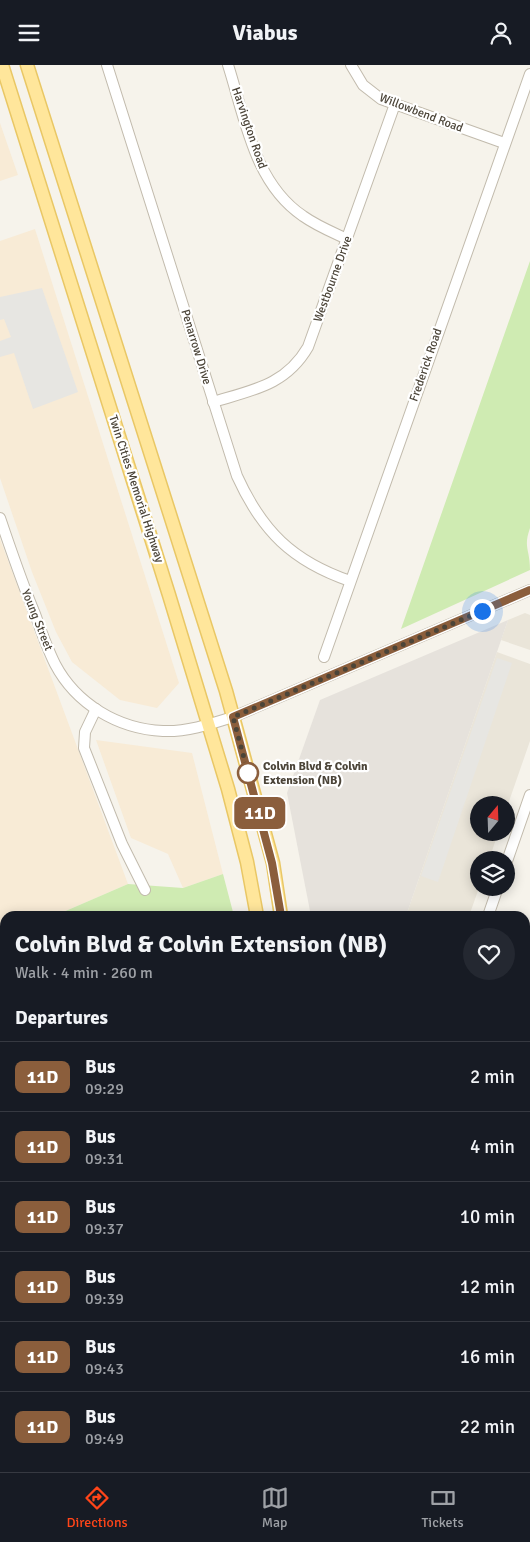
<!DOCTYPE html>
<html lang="en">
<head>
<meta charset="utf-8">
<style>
  body { margin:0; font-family:Signika,sans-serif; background:#242831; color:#f1f3f6; height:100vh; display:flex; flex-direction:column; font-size:19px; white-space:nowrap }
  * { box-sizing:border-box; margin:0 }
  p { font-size:16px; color:#9ea1a6 }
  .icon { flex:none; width:28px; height:28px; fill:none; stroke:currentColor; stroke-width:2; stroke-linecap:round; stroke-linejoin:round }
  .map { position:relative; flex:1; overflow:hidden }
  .sheet { position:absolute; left:0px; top:846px; width:530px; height:561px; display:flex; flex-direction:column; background:#171b24; border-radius:15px 15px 0 0; box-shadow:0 2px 12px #0003 }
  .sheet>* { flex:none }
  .badge { padding:0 10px; border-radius:8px; font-size:18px; line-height:32px }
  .needle { width:32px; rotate:19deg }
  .tools { position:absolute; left:470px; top:731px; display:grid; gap:10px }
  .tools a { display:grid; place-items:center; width:45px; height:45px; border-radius:50%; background:#171b24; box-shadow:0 2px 12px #0003; font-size:25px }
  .you { position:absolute; width:25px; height:25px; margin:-12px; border:4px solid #fff; border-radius:50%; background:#1a73e8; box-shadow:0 0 0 8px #1a73e833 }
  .map>.badge { position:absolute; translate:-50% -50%; box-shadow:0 0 0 2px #fff }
  h2 { padding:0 15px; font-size:19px; line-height:45px }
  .round { display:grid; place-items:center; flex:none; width:52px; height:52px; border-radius:26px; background:#242831 }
  .headline { display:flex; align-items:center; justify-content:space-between; height:85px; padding:0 15px }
  h1 { font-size:24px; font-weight:800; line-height:38px }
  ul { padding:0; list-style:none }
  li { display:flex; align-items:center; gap:15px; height:70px; padding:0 15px; border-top:1px solid #363941 }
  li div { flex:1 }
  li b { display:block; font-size:19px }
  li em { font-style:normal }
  li .badge { min-width:55px; font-weight:700; text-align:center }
  header { display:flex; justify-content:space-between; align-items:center; height:65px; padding:0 15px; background:#171b24; font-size:22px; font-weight:800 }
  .tabs { display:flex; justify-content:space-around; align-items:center; height:70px; border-top:1px solid #363941; background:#171b24; font-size:14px; color:#9ea1a6 }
  .tabs a { display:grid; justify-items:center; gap:2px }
  .tabs .current { color:#ff4519 }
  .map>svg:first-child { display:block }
</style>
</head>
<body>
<header><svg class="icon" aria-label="menu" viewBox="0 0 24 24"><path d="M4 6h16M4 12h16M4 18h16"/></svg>Viabus<svg class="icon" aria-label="person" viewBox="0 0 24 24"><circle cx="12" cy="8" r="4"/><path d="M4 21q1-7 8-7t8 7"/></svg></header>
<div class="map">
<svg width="530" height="1407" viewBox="0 0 530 1407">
  <rect width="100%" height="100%" fill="#f6f3eb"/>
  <!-- residential -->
  <g fill="#eae5d9">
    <path d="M 525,548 L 530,550 L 530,585 L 501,575 L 508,555 Z"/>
    <path d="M 497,587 L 530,599 L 530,676 L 506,745 L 506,740 L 479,740 L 479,768 L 498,768 L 489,795 L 479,795 L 479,823 L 469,851 L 406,851 Z"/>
    <path d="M 0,1289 L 5,1290 L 5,1342 L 0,1341 Z"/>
    <path d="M 530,1340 L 530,1407 L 506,1407 L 507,1403 L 525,1402 L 525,1354 Z"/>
    <path d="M 0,1362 L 5,1364 L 5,1402 L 91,1403 L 89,1407 L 0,1407 Z"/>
    <path d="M 117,1402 L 241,1402 L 241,1403 L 239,1407 L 115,1407 Z"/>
  </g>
  <!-- commercial -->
  <g fill="#f8ebd6">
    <path d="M 0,58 L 18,110 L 0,116 Z"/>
    <path d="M 35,164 L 179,618 L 157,643 L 120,635 L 72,597 L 56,567 L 32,507 L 0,413 L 0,176 Z"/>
    <path d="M 0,474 L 128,819 L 54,851 L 5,851 L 5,873 L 0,875 Z"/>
    <path d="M 96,675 L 192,688 L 223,809 L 183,823 L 168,789 L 131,773 Z"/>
    <path d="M 525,1123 L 525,1125 L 530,1124 L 530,1340 L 525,1354 Z"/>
    <path d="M 370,1403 L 507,1403 L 506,1407 L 372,1407 Z"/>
  </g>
  <!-- industrial -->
  <path fill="#e6e2dc" d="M 508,555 L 406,851 L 311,851 L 287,728 L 320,635 Z"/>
  <!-- green -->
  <g fill="#cfebb2">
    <path d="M 530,196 L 530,463 C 523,483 530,484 530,505 L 401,564 Z"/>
    <path d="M 223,809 L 234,851 L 54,851 L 128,819 L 183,823 Z"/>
    <path d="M 5,873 L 5,1113 L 0,1115 L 0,875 Z"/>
  </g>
  <!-- parking -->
  <g fill="#e7e6e2">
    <path d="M 42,223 L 78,327 L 33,344 L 14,288 L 0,292 L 0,276 L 11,272 L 4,254 L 0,255 L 0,232 Z"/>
    <path d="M 497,593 L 512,598 L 438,817 L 421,811 Z"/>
  </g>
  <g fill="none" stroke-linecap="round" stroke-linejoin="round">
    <!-- minor casing -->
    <g stroke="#c2bbad" stroke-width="12">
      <g id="minor">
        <path d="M 107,0 L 237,411 C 262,466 292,496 350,516"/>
        <path d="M 228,0 C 245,53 254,118 303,151 C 317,161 332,167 347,174"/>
        <path d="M 351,0 L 363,20 L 381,34 L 504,78"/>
        <path d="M 213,337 C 253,325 286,320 308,282 L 395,39"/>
        <path d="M 0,453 C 11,485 22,518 35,549 C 41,566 47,583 55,599 C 76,639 118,664 163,666 C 187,667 211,659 233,652 L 530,525"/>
        <path d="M 324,592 L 530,9"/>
        <path d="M 96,644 L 85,667 L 84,683 L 122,779 L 145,825"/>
        <path d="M 506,799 L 530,730"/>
        <path d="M 488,851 L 498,822"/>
        <path d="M 0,1351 L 5,1352"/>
        <path d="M 353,1402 L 355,1407"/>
        <path d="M 103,1407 L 105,1402"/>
        <path d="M 264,1407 L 266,1402"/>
      </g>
    </g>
    <!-- major casing -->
    <g stroke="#e9c765" stroke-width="15">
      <g id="major">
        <path d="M 2,0 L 169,530 L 228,724 L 247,797 L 257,851"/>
        <path d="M 27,0 L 226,626 L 273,798 L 281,851"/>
      </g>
    </g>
    <!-- highway casing -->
    <g stroke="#e4ab36" stroke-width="18">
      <g id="highway">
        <path d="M 525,982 L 530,983"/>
        <path d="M 525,1036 L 530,1036"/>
        <path d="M 525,1059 L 530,1059"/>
        <path d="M 525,1090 L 530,1089"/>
        <path d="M 0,1122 L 5,1119"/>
        <path d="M 0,1136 L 5,1134"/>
        <path d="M 0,1170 L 5,1168"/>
        <path d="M 0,1253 L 5,1255"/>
      </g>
    </g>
    <!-- minor -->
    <use href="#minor" stroke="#fff" stroke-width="10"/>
    <!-- major -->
    <use href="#major" stroke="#ffe69b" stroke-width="12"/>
    <!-- highway -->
    <use href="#highway" stroke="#ffd46d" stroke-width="15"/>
  </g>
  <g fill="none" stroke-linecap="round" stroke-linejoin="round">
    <!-- line casing -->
    <g stroke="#fff" stroke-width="11">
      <path id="line" d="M 281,851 L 272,798 L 233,652 L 530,525"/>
    </g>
    <!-- line -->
    <use href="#line" stroke="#8b5e3c" stroke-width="8"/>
    <!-- walk -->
    <path stroke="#4b4438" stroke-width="5" stroke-dasharray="0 9" d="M 248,708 L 233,652 L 482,546"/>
  </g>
  <!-- markers -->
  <circle fill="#fff" stroke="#8b5e3c" stroke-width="2.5" cx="248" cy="708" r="10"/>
  <g text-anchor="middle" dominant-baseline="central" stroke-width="4.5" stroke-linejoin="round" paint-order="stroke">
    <!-- street labels -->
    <g font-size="12" fill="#4b4438" stroke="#fff">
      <text transform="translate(421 48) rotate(21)">Willowbend Road</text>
      <text transform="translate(249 63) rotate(71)">Harvington Road</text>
      <text transform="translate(333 214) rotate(-70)">Westbourne Drive</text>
      <text transform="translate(196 282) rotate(73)">Penarrow Drive</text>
      <text transform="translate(426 300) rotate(-71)">Frederick Road</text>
      <text transform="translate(136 424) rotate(72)">Twin Cities Memorial Highway</text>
      <text transform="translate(37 555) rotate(68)">Young Street</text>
    </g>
    <!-- stop labels -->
    <g font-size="12" font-weight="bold" fill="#4b4438" stroke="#fff" text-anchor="start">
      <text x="263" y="701">Colvin Blvd &amp; Colvin<tspan x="263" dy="14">Extension (NB)</tspan></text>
    </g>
  </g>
</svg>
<div class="tools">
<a><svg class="needle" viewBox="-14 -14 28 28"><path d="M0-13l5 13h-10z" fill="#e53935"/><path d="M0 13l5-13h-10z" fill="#9ea1a6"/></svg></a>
<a><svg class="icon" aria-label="layers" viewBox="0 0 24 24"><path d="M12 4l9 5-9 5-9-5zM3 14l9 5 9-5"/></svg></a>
</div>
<div class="you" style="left:482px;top:546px"></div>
<b class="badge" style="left:260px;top:748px;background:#8b5e3c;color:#fff">11D</b>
<section class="sheet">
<div class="headline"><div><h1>Colvin Blvd &amp; Colvin Extension (NB)</h1><p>Walk · 4 min · 260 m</p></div><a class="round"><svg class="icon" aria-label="heart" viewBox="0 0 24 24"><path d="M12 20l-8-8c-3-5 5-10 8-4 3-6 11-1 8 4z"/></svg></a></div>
<h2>Departures</h2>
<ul>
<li><span class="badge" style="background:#8b5e3c;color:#fff">11D</span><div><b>Bus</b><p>09:29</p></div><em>2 min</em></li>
<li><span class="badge" style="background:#8b5e3c;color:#fff">11D</span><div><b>Bus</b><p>09:31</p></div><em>4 min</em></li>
<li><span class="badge" style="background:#8b5e3c;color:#fff">11D</span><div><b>Bus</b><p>09:37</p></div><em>10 min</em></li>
<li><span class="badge" style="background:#8b5e3c;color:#fff">11D</span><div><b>Bus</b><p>09:39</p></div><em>12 min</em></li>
<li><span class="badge" style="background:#8b5e3c;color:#fff">11D</span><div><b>Bus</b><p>09:43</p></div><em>16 min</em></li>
<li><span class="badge" style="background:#8b5e3c;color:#fff">11D</span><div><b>Bus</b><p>09:49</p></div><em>22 min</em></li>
</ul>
</section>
</div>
<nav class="tabs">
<a class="current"><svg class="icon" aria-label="directions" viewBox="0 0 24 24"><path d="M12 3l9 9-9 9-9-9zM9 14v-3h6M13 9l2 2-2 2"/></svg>Directions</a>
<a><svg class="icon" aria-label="map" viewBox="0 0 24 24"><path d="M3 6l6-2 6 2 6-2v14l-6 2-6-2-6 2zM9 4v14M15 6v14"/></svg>Map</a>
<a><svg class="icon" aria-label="tickets" viewBox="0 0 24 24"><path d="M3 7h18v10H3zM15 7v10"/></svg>Tickets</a>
</nav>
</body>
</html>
